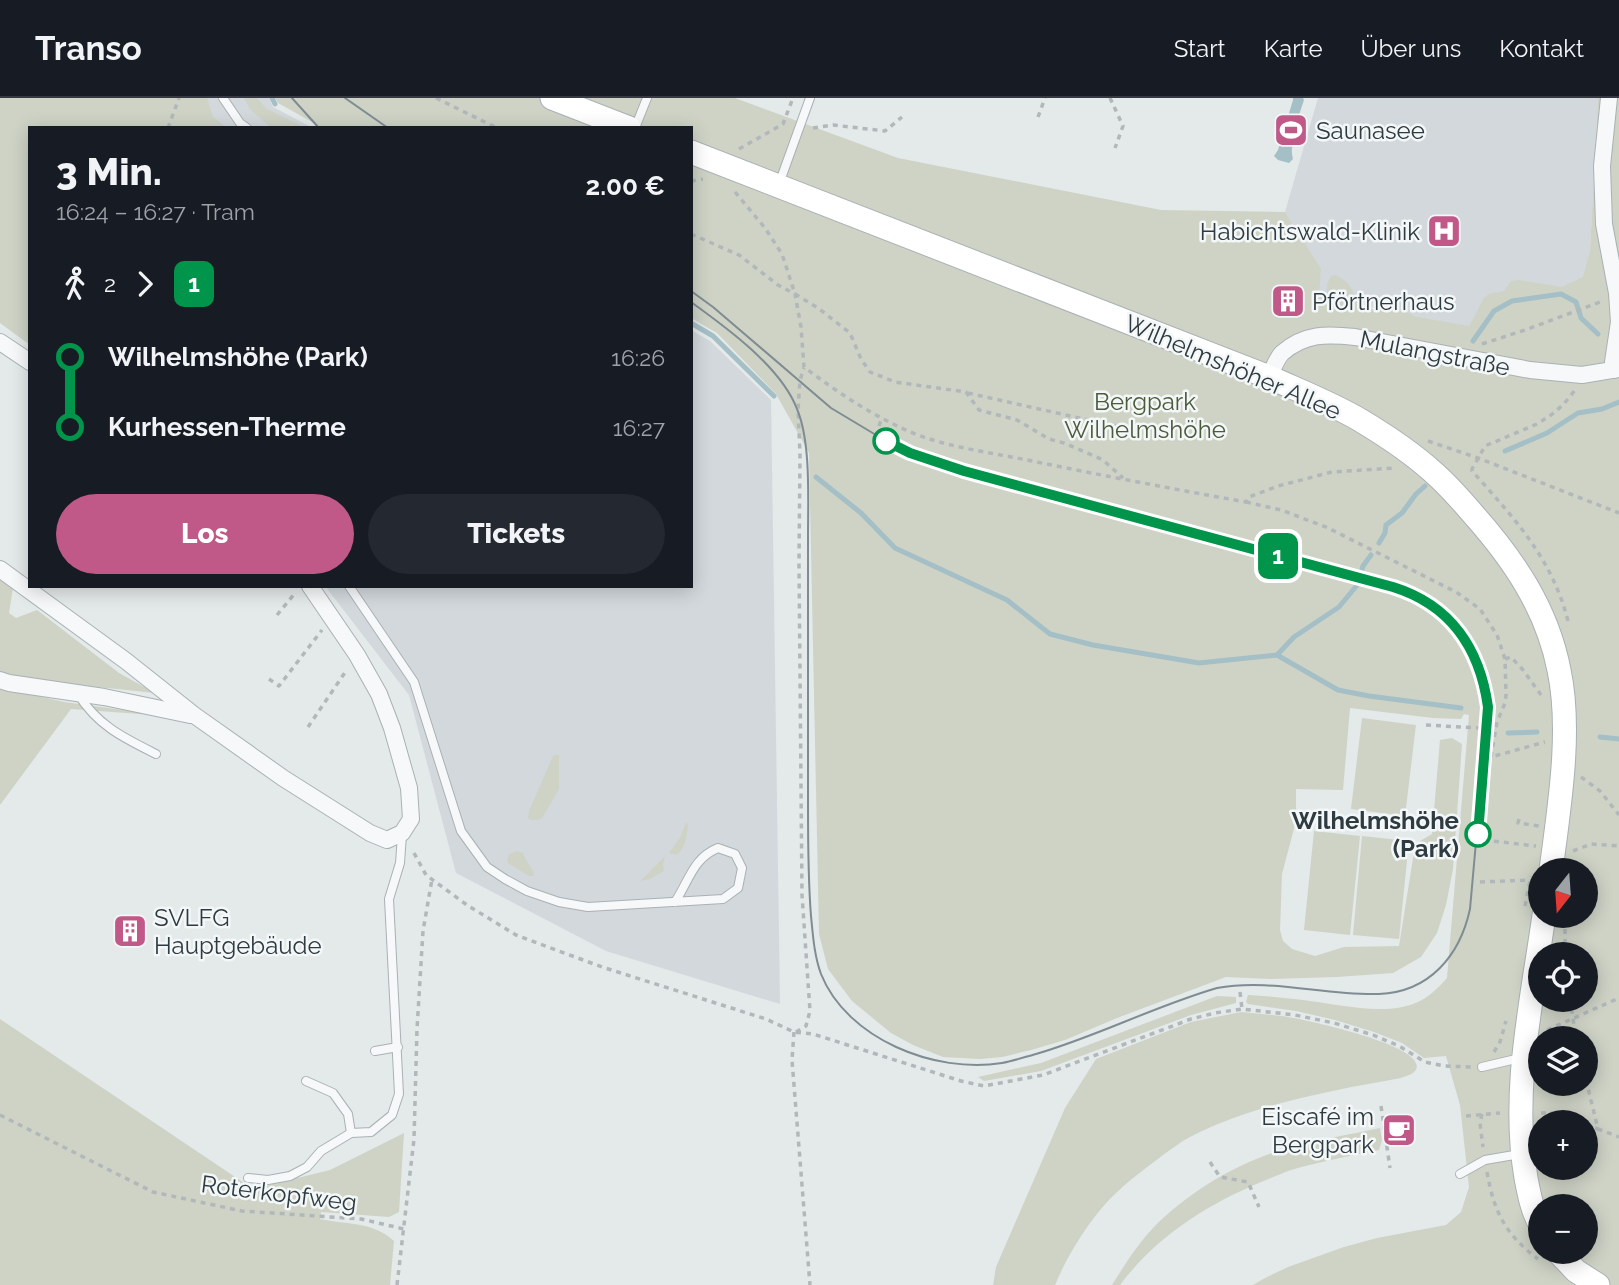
<!DOCTYPE html>
<html lang="de">
<head>
<meta charset="utf-8">
<style>
  body { margin:0; font-family:Raleway,sans-serif; background:#242831; color:#f1f3f6; height:100vh; display:flex; flex-direction:column; font-size:26px; white-space:nowrap }
  * { box-sizing:border-box; margin:0 }
  p { font-size:23px; color:#9ea1a6 }
  .icon { flex:none; width:38px; height:38px; fill:none; stroke:currentColor; stroke-width:2; stroke-linecap:round; stroke-linejoin:round }
  .map { position:relative; flex:1; overflow:hidden }
  .side { position:absolute; left:28px; top:28px; width:665px; height:462px; display:flex; flex-direction:column; background:#171b24; border-radius:0px; box-shadow:0 4px 18px #0003 }
  .side>* { flex:none }
  .badge { padding:0 14px; border-radius:10px; font-size:24px; line-height:46px }
  .needle { width:46px; rotate:197deg }
  .fabs { position:absolute; left:1528px; top:760px; display:grid; gap:14px }
  .fabs a { display:grid; place-items:center; width:70px; height:70px; border-radius:50%; background:#171b24; box-shadow:0 4px 18px #0003; font-size:35px }
  .map>.badge { position:absolute; translate:-50% -50%; box-shadow:0 0 0 4px #fff }
  .legs { display:flex; align-items:center; gap:10px; height:77px; padding:0 28px; font-size:23px }
  .legs p { margin-inline-start:auto }
  .head { display:flex; align-items:center; justify-content:space-between; height:119px; padding:0 28px }
  h1 { font-size:38px; font-weight:800; line-height:52px }
  .primary-button { display:flex; gap:14px; margin-top:auto; padding:14px 28px }
  .primary-button a { flex:1; height:80px; border-radius:42px; background:#c05988; color:#fff; font-size:28px; font-weight:800; line-height:80px; text-align:center }
  .primary-button a+a { background:#242831; color:#f1f3f6 }
  ul { padding:0 28px; list-style:none }
  li { display:flex; align-items:center; gap:24px; height:70px; font-size:26px }
  li i { display:grid; place-items:center; width:10px; height:100%; margin:0 9px; background:currentColor }
  li i::after { content:''; width:18px; height:18px; margin:-9px; border:5px solid; border-radius:50%; background:#171b24 }
  li p { margin-inline-start:auto }
  li:first-child i { background:linear-gradient(#0000 50%,currentColor 0) }
  li:last-child i { background:linear-gradient(currentColor 50%,#0000 0) }
  header { display:flex; align-items:center; gap:42px; box-sizing:border-box; height:98px; padding:0 35px; background:#171b24; border-bottom:2px solid #363941 }
  header strong { font-size:33px }
  nav { display:flex; gap:38px; margin-inline-start:auto; font-size:24px }
  .map>svg:first-child { display:block }
</style>
</head>
<body>
<header>
<strong>Transo</strong>
<nav><a>Start</a><a>Karte</a><a>Über uns</a><a>Kontakt</a></nav>
</header>
<div class="map">
<svg width="1619" height="1187" viewBox="0 0 1619 1187">
  <rect width="100%" height="100%" fill="#e4e9ea"/>
  <!-- built -->
  <g fill="#d2d8dc">
    <path d="M 195,0 L 269,0 L 273,9 L 313,30 L 189,30 Z"/>
    <path d="M 1318,0 L 1598,0 L 1590,152 L 1583,180 L 1476,230 L 1318,199 L 1321,170 L 1285,114 Z"/>
    <path d="M 691,232 L 710,243 L 771,302 L 780,906 L 606,853 L 456,775 L 409,597 L 325,488 L 691,488 Z"/>
  </g>
  <!-- green -->
  <g fill="#ced3c6" fill-rule="evenodd">
    <path d="M 0,0 L 207,0 L 213,19 L 227,30 L 30,30 L 30,247 L 0,225 Z"/>
    <path d="M 244,0 L 257,0 L 267,11 L 306,30 L 270,29 L 250,11 Z"/>
    <path d="M 275,0 L 735,0 L 898,60 L 1161,112 L 1285,114 L 1321,170 L 1319,199 L 1327,194 L 1327,186 L 1331,178 L 1336,177 C 1340,180 1346,182 1349,187 C 1353,192 1355,202 1360,206 C 1371,216 1399,207 1414,218 L 1469,228 L 1484,200 L 1489,196 L 1504,193 L 1511,183 L 1518,182 L 1562,189 L 1583,179 L 1590,152 L 1598,0 L 1619,0 L 1619,1187 L 1253,1187 L 1265,1180 L 1288,1169 L 1344,1149 L 1377,1140 L 1446,1127 L 1461,1114 L 1469,1089 L 1460,1007 L 1446,958 L 1424,960 L 1402,945 L 1374,934 L 1335,922 L 1296,913 L 1248,906 L 1246,904 L 1248,897 C 1267,898 1285,900 1303,902 C 1337,906 1386,919 1418,904 C 1430,898 1438,890 1447,880 L 1469,617 L 1464,616 L 1461,621 L 1433,620 L 1350,610 L 1343,692 L 1296,691 L 1296,723 L 1282,776 L 1280,832 L 1283,843 L 1292,851 L 1315,858 L 1344,849 L 1399,848 L 1414,754 L 1420,743 L 1432,736 L 1440,642 L 1452,640 L 1462,646 L 1453,771 L 1446,807 L 1437,835 L 1421,859 L 1393,875 L 1337,879 L 1271,881 L 1226,879 L 1117,920 L 1065,942 L 1031,952 L 1002,959 L 980,961 L 943,959 L 913,947 L 891,935 L 852,903 L 828,871 L 819,836 L 809,355 L 776,296 L 717,235 L 691,220 L 691,30 L 323,30 L 278,5 ZM 1540,772 L 1586,772 L 1586,817 L 1540,817 ZM 1540,856 L 1586,856 L 1586,901 L 1540,901 ZM 1540,940 L 1586,940 L 1586,985 L 1540,985 ZM 1540,1024 L 1586,1024 L 1586,1069 L 1540,1069 ZM 1540,1108 L 1586,1108 L 1586,1153 L 1540,1153 Z"/>
    <path d="M 0,480 L 13,490 L 9,515 L 16,520 L 37,512 L 119,575 L 155,595 L 11,580 L 0,576 Z"/>
    <path d="M 0,589 L 64,604 L 168,618 L 71,611 L 0,707 Z"/>
    <path d="M 1362,620 L 1416,627 L 1405,718 L 1351,711 Z"/>
    <path d="M 555,657 L 559,657 L 559,691 L 542,720 L 537,722 L 531,722 L 528,720 L 529,713 L 553,658 Z"/>
    <path d="M 686,725 L 688,726 C 687,737 686,749 677,757 L 669,755 L 680,740 Z"/>
    <path d="M 1314,733 L 1360,738 L 1350,837 L 1304,832 Z"/>
    <path d="M 1362,738 L 1409,743 L 1399,841 L 1353,837 Z"/>
    <path d="M 517,753 L 523,755 C 525,763 534,771 534,778 L 529,778 L 509,766 L 507,763 L 509,756 Z"/>
    <path d="M 664,759 L 665,760 L 663,766 L 664,773 L 650,781 L 640,783 Z"/>
    <path d="M 1217,898 L 1236,899 L 1236,905 L 1191,917 L 1041,973 L 984,983 L 978,979 L 1041,965 Z"/>
    <path d="M 1241,914 C 1258,916 1277,917 1294,920 C 1309,923 1433,949 1415,973 C 1412,977 1405,978 1401,980 C 1329,993 1255,1006 1190,1039 C 1180,1044 1172,1051 1163,1057 C 1146,1070 1128,1083 1113,1098 C 1091,1119 1067,1158 1055,1187 L 993,1187 L 996,1169 L 1065,1010 L 1096,961 L 1191,924 Z"/>
    <path d="M 0,921 L 253,1091 L 330,1072 L 404,1035 L 399,1114 L 389,1119 L 321,1114 L 320,1121 C 347,1127 372,1123 394,1143 L 390,1187 L 0,1187 Z"/>
    <path d="M 1380,1030 L 1382,1042 L 1379,1052 C 1350,1058 1319,1064 1291,1072 C 1280,1076 1271,1080 1261,1084 C 1206,1107 1156,1139 1120,1187 L 1112,1187 C 1124,1168 1137,1147 1153,1130 C 1187,1095 1238,1064 1285,1051 C 1316,1042 1348,1037 1380,1030 Z"/>
  </g>
  <!-- water -->
  <path fill="#a4bfc6" d="M 1293,0 L 1303,0 L 1304,2 L 1295,29 L 1300,37 C 1293,45 1290,49 1293,61 L 1289,65 L 1278,62 L 1274,58 L 1278,52 L 1293,2 Z"/>
  <g fill="none" stroke-linecap="round" stroke-linejoin="round">
    <!-- stream -->
    <g stroke="#a4bfc6" stroke-width="5">
      <path d="M 272,0 L 275,6"/>
      <path d="M 691,225 L 713,238 L 774,298"/>
      <path d="M 1473,243 L 1494,213 L 1512,203 L 1561,196 L 1576,204 L 1581,220 L 1598,236"/>
      <path d="M 1505,353 L 1547,335 L 1578,315 L 1602,311 L 1619,304"/>
      <path d="M 816,379 L 861,415 L 895,450 L 1007,502 L 1050,536 L 1093,547 L 1199,565 L 1277,557 L 1294,539 L 1339,509 L 1358,486"/>
      <path d="M 1379,445 L 1385,435 L 1386,427 L 1402,415 L 1416,396 L 1425,388"/>
      <path d="M 1361,475 L 1363,468 L 1371,457"/>
      <path d="M 1277,557 L 1338,592 L 1369,598 L 1461,610"/>
      <path d="M 1508,635 L 1537,634"/>
      <path d="M 1600,639 L 1619,641"/>
    </g>
    <!-- service casing -->
    <g stroke="#aab1b4" stroke-width="10">
      <g id="service">
        <path d="M 223,0 L 240,25 L 247,30"/>
        <path d="M 635,30 L 647,0"/>
        <path d="M 779,86 L 810,0"/>
        <path d="M 349,488 L 414,584 L 461,733 L 487,769 L 505,781 L 527,793 L 559,804 L 588,809 L 723,801 L 738,790 L 742,770 L 735,756 L 718,750 C 693,760 689,783 675,804"/>
        <path d="M 78,596 C 98,628 124,640 156,656"/>
        <path d="M 375,953 L 398,949"/>
        <path d="M 1482,969 L 1520,960"/>
        <path d="M 306,983 L 333,995 L 348,1016 L 351,1035 L 371,1034 L 392,1017 L 399,996 L 389,801 L 400,765 L 402,737"/>
        <path d="M 1460,1076 L 1485,1062 L 1520,1056"/>
        <path d="M 248,1080 L 268,1082 L 290,1078 L 307,1069 L 321,1053 L 351,1035"/>
      </g>
    </g>
    <!-- minor casing -->
    <g stroke="#aab1b4" stroke-width="18">
      <g id="minor">
        <path d="M 1609,0 L 1602,68 L 1604,126 L 1617,195 L 1619,224 L 1613,264 L 1613,272"/>
        <path d="M 0,244 L 30,264"/>
        <path d="M 1269,279 C 1273,272 1276,261 1282,255 C 1305,235 1327,236 1355,239 L 1530,272 L 1582,277 L 1619,271"/>
        <path d="M 0,471 L 126,563 L 194,617 L 283,680 L 370,735 L 387,742 L 402,735 L 411,721 L 409,690 L 392,630 L 379,596 L 357,557 L 310,488"/>
        <path d="M 0,582 L 9,585 L 104,599 L 190,617"/>
      </g>
    </g>
    <!-- secondary casing -->
    <g stroke="#aab1b4" stroke-width="25">
      <g id="secondary">
        <path d="M 552,0 L 629,30"/>
        <path d="M 691,54 L 1269,279 C 1300,293 1331,305 1360,322 C 1385,337 1411,354 1433,374 C 1448,387 1461,402 1473,416 C 1514,462 1547,511 1559,572 C 1572,633 1559,710 1551,772"/>
        <path d="M 1540,1126 C 1532,1112 1529,1096 1526,1080 C 1511,993 1532,903 1544,817"/>
        <path d="M 1557,1153 L 1576,1173 L 1598,1187"/>
      </g>
    </g>
    <!-- path -->
    <g stroke="#b2b8ba" stroke-width="3.5" stroke-dasharray="5 5" stroke-linecap="butt">
      <path d="M 436,0 L 497,30"/>
      <path d="M 1110,0 L 1123,28 L 1115,50"/>
      <path d="M 1038,19 L 1045,0"/>
      <path d="M 168,30 L 179,0"/>
      <path d="M 813,30 L 833,27 L 885,33 L 902,19"/>
      <path d="M 739,51 L 783,26 L 793,0"/>
      <path d="M 691,83 L 703,81"/>
      <path d="M 735,94 L 765,130 L 782,156 L 795,196 L 818,210 L 850,235 L 861,261 L 870,274 L 895,284 L 966,294 L 979,312 L 1017,322 L 1049,341 L 1064,345 L 1103,362 L 1123,380"/>
      <path d="M 691,136 L 739,157 L 778,187 L 795,196 L 801,229 L 804,269 C 837,294 870,316 908,333 C 945,349 988,354 1027,362 C 1100,377 1173,391 1246,404 L 1249,399 L 1278,388 L 1332,374 L 1395,370"/>
      <path d="M 1482,246 L 1528,231 L 1603,203"/>
      <path d="M 968,295 L 1155,337"/>
      <path d="M 879,328 L 882,320"/>
      <path d="M 1428,343 L 1478,360 L 1619,415"/>
      <path d="M 1246,404 L 1281,412 L 1326,429 L 1456,494 L 1480,511 L 1497,537 L 1505,561 L 1506,597 L 1505,605 L 1497,624 L 1491,659 L 1545,644"/>
      <path d="M 277,517 L 296,494"/>
      <path d="M 1568,523 C 1552,460 1514,420 1472,373 L 1472,371 L 1485,348 L 1537,326 L 1551,317 L 1563,307 L 1576,291"/>
      <path d="M 1505,561 L 1511,559 L 1523,572 L 1541,597"/>
      <path d="M 269,581 L 279,588 L 322,532"/>
      <path d="M 1426,627 L 1496,631"/>
      <path d="M 308,629 L 346,573"/>
      <path d="M 1581,679 L 1600,693 L 1619,717"/>
      <path d="M 1519,721 L 1518,725 L 1539,728"/>
      <path d="M 1484,742 L 1536,748"/>
      <path d="M 1573,753 L 1591,746 L 1619,748"/>
      <path d="M 414,755 L 426,777 L 467,807 L 516,837 L 602,869 L 766,921 L 794,934 L 813,936 L 961,983 L 984,988 L 1043,977 L 1191,921 L 1215,915 L 1242,911 L 1295,917 L 1334,925 L 1373,937 L 1399,948 L 1425,964 L 1444,968 L 1472,969"/>
      <path d="M 1480,784 L 1530,782"/>
      <path d="M 1525,808 L 1531,778"/>
      <path d="M 1565,856 L 1565,823"/>
      <path d="M 1240,894 L 1242,911"/>
      <path d="M 1570,901 L 1576,940"/>
      <path d="M 1547,932 L 1619,900"/>
      <path d="M 794,934 L 792,962 L 810,1187"/>
      <path d="M 796,934 L 806,928 L 810,913 L 802,797 L 799,466 L 800,356 L 798,312 L 800,282 L 804,270"/>
      <path d="M 1494,954 L 1500,944 L 1506,923"/>
      <path d="M 1586,982 L 1598,1031 L 1619,1039"/>
      <path d="M 1381,1008 L 1390,1070"/>
      <path d="M 1541,1015 L 1552,1015 L 1580,1024"/>
      <path d="M 1482,1016 L 1480,1025 L 1483,1049"/>
      <path d="M 0,1017 L 153,1094 L 242,1113 L 361,1121 L 404,1131"/>
      <path d="M 1466,1018 L 1500,1015"/>
      <path d="M 1586,1026 L 1598,1031"/>
      <path d="M 1210,1064 L 1220,1079 L 1248,1084 L 1259,1109"/>
      <path d="M 1487,1074 C 1494,1114 1505,1136 1538,1161"/>
      <path d="M 397,1187 L 414,1041 L 417,931 L 423,833 L 432,781"/>
    </g>
    <!-- service -->
    <use href="#service" stroke="#f6f8f9" stroke-width="8"/>
    <!-- minor -->
    <use href="#minor" stroke="#f6f8f9" stroke-width="16"/>
    <!-- secondary -->
    <use href="#secondary" stroke="#fff" stroke-width="23"/>
    <!-- tram -->
    <g stroke="#7f8c92" stroke-width="2">
      <path d="M 292,0 L 319,30"/>
      <path d="M 345,0 L 388,30"/>
      <path d="M 691,193 L 713,209 L 831,310 L 886,343 L 910,355 L 964,373 L 1393,489 C 1450,507 1480,552 1488,609 L 1470,811 C 1460,857 1430,894 1379,896 C 1325,898 1271,880 1217,890 C 1155,908 1098,938 1036,956 C 1025,959 1013,963 1002,965 C 935,976 847,941 821,876 C 814,857 813,837 811,818 C 808,781 808,744 808,707 C 808,617 808,528 808,438 C 808,401 811,344 797,311 C 781,269 727,230 691,204"/>
    </g>
  </g>
  <g fill="none" stroke-linecap="round" stroke-linejoin="round">
    <!-- line-1 casing -->
    <g stroke="#fff" stroke-width="16">
      <path id="line-1" d="M 886,343 L 910,355 L 964,373 L 1393,489 C 1451,507 1480,551 1488,609 L 1478,736"/>
    </g>
    <!-- line-1 -->
    <use href="#line-1" stroke="#00954b" stroke-width="10"/>
  </g>
  <!-- icons -->
  <defs>
    <g id="stadium-square" transform="scale(1.75)"><rect x="-9" y="-9" width="18" height="18" rx="4" fill="#c05988" stroke="#f4f7f8"/><path d="M0-5a6.5 5 0 1 0 0 10a6.5 5 0 1 0 0-10ZM-3.5-1.8h7v3.6h-7Z" fill="#fff"/></g>
    <g id="hospital-square" transform="scale(1.75)"><rect x="-9" y="-9" width="18" height="18" rx="4" fill="#c05988" stroke="#f4f7f8"/><path d="M-5-5h3v3.5h4V-5h3V5h-3V1.5h-4V5h-3Z" fill="#fff"/></g>
    <g id="building-square" transform="scale(1.75)"><rect x="-9" y="-9" width="18" height="18" rx="4" fill="#c05988" stroke="#f4f7f8"/><path d="M-4-6H4V6H1V3H-1V6H-4ZM-2.5-4.3h1.7v1.8h-1.7ZM.8-4.3h1.7v1.8H.8ZM-2.5-1h1.7V.8h-1.7ZM.8-1h1.7V.8H.8Z" fill="#fff"/></g>
    <g id="cafe-square" transform="scale(1.75)"><rect x="-9" y="-9" width="18" height="18" rx="4" fill="#c05988" stroke="#f4f7f8"/><path d="M-5.5-4.5H6V0H3Q3 3.5 0 3.5H-2.5Q-5.5 3.5-5.5 0ZM3-3.2v2h1.7v-2ZM-6 4.5H4V6H-6Z" fill="#fff"/></g>
  </defs>
  <g fill-rule="evenodd">
    <use href="#stadium-square" x="1291" y="32"/>
    <use href="#hospital-square" x="1444" y="133"/>
    <use href="#building-square" x="1288" y="203"/>
    <use href="#building-square" x="130" y="833"/>
    <use href="#cafe-square" x="1399" y="1032"/>
  </g>
  <!-- markers -->
  <g fill="#fff" stroke="#00954b" stroke-width="3.5">
    <circle cx="886" cy="343" r="12"/>
    <circle cx="1478" cy="736" r="12"/>
  </g>
  <g text-anchor="middle" dominant-baseline="central" stroke-width="5" stroke-linejoin="round" paint-order="stroke">
    <!-- poi labels -->
    <g font-size="24" fill="#2e3b41" stroke="#f4f7f8" text-anchor="start">
      <text x="1316" y="32">Saunasee</text>
      <text x="1420" y="133" text-anchor="end">Habichtswald-Klinik</text>
      <text x="1312" y="203">Pförtnerhaus</text>
      <text x="154" y="819">SVLFG<tspan x="154" dy="28">Hauptgebäude</tspan></text>
      <text x="1374" y="1018" text-anchor="end">Eiscafé im<tspan x="1374" dy="28">Bergpark</tspan></text>
    </g>
    <!-- street labels -->
    <g font-size="24" fill="#2e3b41" stroke="#f4f7f8">
      <text transform="translate(1435 255) rotate(11)">Mulangstraße</text>
      <text transform="translate(1233 269) rotate(23)">Wilhelmshöher Allee</text>
      <text transform="translate(279 1095) rotate(7)">Roterkopfweg</text>
    </g>
    <!-- park labels -->
    <g font-size="24" fill="#4c5b3c" stroke="#f4f7f8">
      <text x="1145" y="303">Bergpark<tspan x="1145" dy="28">Wilhelmshöhe</tspan></text>
    </g>
    <!-- stop labels -->
    <g font-size="24" font-weight="bold" fill="#2e3b41" stroke="#f4f7f8" text-anchor="end">
      <text x="1459" y="722">Wilhelmshöhe<tspan x="1459" dy="28">(Park)</tspan></text>
    </g>
  </g>
</svg>
<div class="fabs">
<a><svg class="needle" viewBox="-14 -14 28 28"><path d="M0-13l5 13h-10z" fill="#e53935"/><path d="M0 13l5-13h-10z" fill="#9ea1a6"/></svg></a>
<a><svg class="icon" aria-label="locate" viewBox="0 0 24 24"><circle cx="12" cy="12" r="6"/><path d="M12 2v4M12 18v4M2 12h4M18 12h4"/></svg></a>
<a><svg class="icon" aria-label="layers" viewBox="0 0 24 24"><path d="M12 4l9 5-9 5-9-5zM3 14l9 5 9-5"/></svg></a>
<a>+</a>
<a>−</a>
</div>
<b class="badge" style="left:1278px;top:458px;background:#00954b;color:#fff">1</b>
<section class="side">
<div class="head"><div><h1>3 Min.</h1><p>16:24 – 16:27 · Tram</p></div><b>2.00 €</b></div>
<div class="legs"><svg class="icon" aria-label="walk" viewBox="0 0 24 24"><circle cx="13" cy="4" r="2"/><path d="M13 8l-2 6 4 7M11 14l-3 7M7 12l3-4h3l4 4"/></svg>2<svg class="icon" aria-label="forward" viewBox="0 0 24 24"><path d="M9 5l7 7-7 7"/></svg><b class="badge" style="background:#00954b;color:#fff">1</b></div>
<ul>
<li><i style="color:#00954b"></i><b>Wilhelmshöhe (Park)</b><p>16:26</p></li>
<li><i style="color:#00954b"></i><b>Kurhessen-Therme</b><p>16:27</p></li>
</ul>
<div class="primary-button"><a>Los</a><a>Tickets</a></div>
</section>
</div>
</body>
</html>
